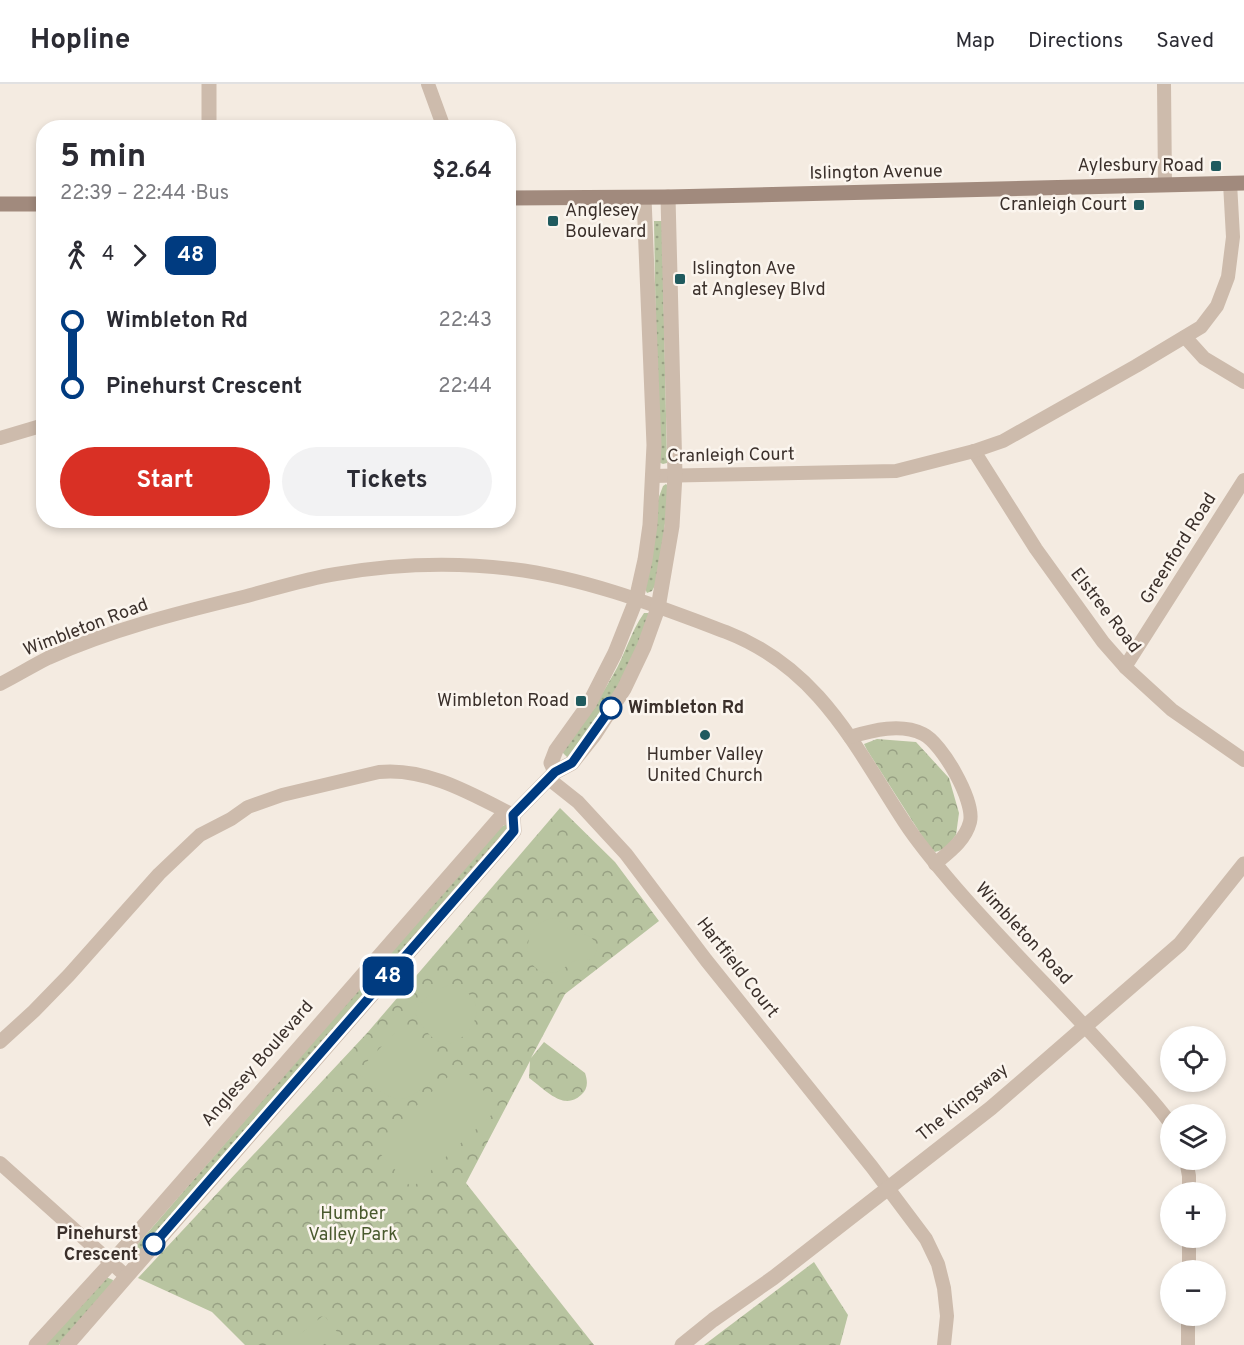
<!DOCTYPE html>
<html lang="en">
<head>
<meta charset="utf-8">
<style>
  body { margin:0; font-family:Overpass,sans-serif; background:#f2f2f3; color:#2b2b33; height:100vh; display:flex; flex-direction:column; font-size:22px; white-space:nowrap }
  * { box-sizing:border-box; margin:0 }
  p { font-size:20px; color:#7c7c81 }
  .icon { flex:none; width:33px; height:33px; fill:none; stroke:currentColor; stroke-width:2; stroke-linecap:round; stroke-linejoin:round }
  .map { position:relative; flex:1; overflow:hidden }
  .drawer { position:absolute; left:36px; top:36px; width:480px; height:408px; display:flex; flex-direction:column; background:#fff; border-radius:24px; box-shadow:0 3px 9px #0003 }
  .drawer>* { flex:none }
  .badge { padding:0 12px; border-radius:9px; font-size:21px; line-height:39px }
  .controls { position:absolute; left:1160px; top:942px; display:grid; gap:12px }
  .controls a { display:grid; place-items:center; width:66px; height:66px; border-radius:50%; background:#fff; box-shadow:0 3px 9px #0003; font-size:30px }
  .map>.badge { position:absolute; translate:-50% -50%; box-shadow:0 0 0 3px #fff }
  .legs { display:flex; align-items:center; gap:9px; height:66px; padding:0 24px; font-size:20px }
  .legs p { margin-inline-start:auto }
  .headline { display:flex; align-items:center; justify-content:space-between; height:102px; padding:0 24px }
  h1 { font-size:33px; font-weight:700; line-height:45px }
  .primary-button { display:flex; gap:12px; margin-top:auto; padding:12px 24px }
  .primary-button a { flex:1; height:69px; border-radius:36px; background:#d93025; color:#fff; font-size:24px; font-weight:700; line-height:69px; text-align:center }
  .primary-button a+a { background:#f2f2f3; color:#2b2b33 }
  ul { padding:0 24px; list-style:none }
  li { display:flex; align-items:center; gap:21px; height:66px; font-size:22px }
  li i { display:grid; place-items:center; width:9px; height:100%; margin:0 8px; background:currentColor }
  li i::after { content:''; width:15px; height:15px; margin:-8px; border:4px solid; border-radius:50%; background:#fff }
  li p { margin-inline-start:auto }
  li:first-child i { background:linear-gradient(#0000 50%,currentColor 0) }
  li:last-child i { background:linear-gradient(currentColor 50%,#0000 0) }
  header { display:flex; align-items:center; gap:36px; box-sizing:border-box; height:84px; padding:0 30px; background:#fff; border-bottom:2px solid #e1e1e2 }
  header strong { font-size:28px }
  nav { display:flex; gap:33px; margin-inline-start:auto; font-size:21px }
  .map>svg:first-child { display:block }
</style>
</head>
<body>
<header>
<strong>Hopline</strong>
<nav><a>Map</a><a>Directions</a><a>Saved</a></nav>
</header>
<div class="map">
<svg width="1244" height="1261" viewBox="0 0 1244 1261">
  <defs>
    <pattern id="grass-dots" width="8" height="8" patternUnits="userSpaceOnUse" patternTransform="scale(1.5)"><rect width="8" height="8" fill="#b8c4a0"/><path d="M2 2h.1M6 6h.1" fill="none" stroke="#97a083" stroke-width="1.8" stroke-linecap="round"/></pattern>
    <pattern id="park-crowns" width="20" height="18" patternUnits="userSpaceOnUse" patternTransform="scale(1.5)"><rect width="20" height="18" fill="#b8c4a0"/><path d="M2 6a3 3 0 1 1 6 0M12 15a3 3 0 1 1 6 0" fill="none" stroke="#97a083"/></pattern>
  </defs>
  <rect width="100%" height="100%" fill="#f4ebe1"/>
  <!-- grass -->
  <g fill="url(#grass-dots)">
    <path d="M 654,137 L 662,137 L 667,379 L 663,380 L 658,378 Z"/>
    <path d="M 666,400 L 669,403 L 659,494 L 652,507 L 647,509 L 645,505 L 657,418 L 663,402 Z"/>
    <path d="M 644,529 L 648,529 L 650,533 L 621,601 L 570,676 L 562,668 C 580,643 598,618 613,591 C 625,571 630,549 644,529 Z"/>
    <path d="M 507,740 L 510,745 L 132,1176 L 124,1176 L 498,744 Z"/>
    <path d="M 106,1193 L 113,1196 L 112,1202 L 59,1261 L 44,1261 Z"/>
  </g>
  <!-- park -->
  <g fill="url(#park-crowns)">
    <path d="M 877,655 L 916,658 L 949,694 L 959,729 L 956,751 L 945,765 L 935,768 L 929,763 L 867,666 L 864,660 Z"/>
    <path d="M 560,724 L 615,778 L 659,837 L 565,910 L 531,974 L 544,958 L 585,989 C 588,998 588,1005 581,1011 C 563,1028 544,1004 529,994 L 530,977 L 466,1099 L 594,1261 L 245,1261 L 212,1228 L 138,1194 L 368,948 Z"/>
    <path d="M 814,1178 L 848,1231 L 840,1261 L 704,1261 Z"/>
  </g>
  <!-- garden -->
  <g fill="#b8c4a0">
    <path d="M 555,834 L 578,852 C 588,848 593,854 598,863 L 594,873 C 585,879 580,874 572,878 C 566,881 564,886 557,888 C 520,897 517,837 555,834 Z"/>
    <path d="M 451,901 C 503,916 463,966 442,959 C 429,955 421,940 415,929 C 424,913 433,905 451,901 Z"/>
    <path d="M 402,941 L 442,986 C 404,1024 396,1024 357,988 Z"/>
    <path d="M 461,981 L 499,1024 L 412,1104 L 373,1062 Z"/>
    <path d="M 324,1231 L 338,1249 L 323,1261 L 286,1261 Z"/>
  </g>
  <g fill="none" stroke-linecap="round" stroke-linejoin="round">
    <!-- minor -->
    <g stroke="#cdbbac" stroke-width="14">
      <path d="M 428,0 L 444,44"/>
      <path d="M 1164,0 L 1165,101"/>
      <path d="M 1185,253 L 1204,274 L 1244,298"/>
      <path d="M 0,354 L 44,341"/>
      <path d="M 974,367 L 1036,465 L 1103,558 L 1125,583 L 1172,626 L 1244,676"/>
      <path d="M 652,392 L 896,387 L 974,367 L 1003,357 L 1136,282 L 1201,243 L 1217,222 L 1228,193 L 1233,153 L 1230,99"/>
      <path d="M 1125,583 L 1244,396"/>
      <path d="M 0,600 C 16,592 32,582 48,574 C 110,546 177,529 243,513 C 274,505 305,495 336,490 C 394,480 454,478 512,485 C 586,494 657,522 726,548 C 819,584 854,661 905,739 C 920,762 938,783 956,804 C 1009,865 1068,922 1123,984 C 1139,1002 1156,1019 1170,1039"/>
      <path d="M 850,653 C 873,646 901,639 923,650 C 942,659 975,717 970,738 C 965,757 949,768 935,780"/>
      <path d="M 549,695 L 578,718 L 626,770 L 706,876 L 872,1083 L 926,1155 L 938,1180 L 944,1204 L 947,1232 L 944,1261"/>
      <path d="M 0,958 L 34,927 L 69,891 L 159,790 L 200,751 L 231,735 L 248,723 L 282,711 L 379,688 C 426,683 472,710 513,731"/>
      <path d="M 1186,1076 L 1189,1092 L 1189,1108"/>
      <path d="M 0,1079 L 126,1192"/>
      <path d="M 1189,1186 L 1189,1154"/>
      <path d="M 1188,1261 L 1188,1232"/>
    </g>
    <!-- tertiary -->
    <g stroke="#cdbbac" stroke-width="15">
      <path d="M 209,44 L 209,0"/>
      <path d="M 555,688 L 551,679 L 556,666 L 589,620 L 615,569 L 636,516 L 645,476 L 650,441 L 654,361 L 644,114"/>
      <path d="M 36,1261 L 112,1178 L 499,735 L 513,731 L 555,688 L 572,679 L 595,650 L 624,605 L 644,563 L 658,524 L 672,442 L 675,391 L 668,113"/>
      <path d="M 67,1261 L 504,759 L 514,747 L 513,731"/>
      <path d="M 682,1261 L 713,1236 L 773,1194 L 991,1024 L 1180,860 L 1244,780"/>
    </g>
    <!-- secondary -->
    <g stroke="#a18a7d" stroke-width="15">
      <path d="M 508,114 L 668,113 L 1244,99"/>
      <path d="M 0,120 L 44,120"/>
    </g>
  </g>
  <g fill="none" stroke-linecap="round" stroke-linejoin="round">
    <!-- line-1 casing -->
    <g stroke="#fff" stroke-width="14">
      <path id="line-1" d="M 154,1160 L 504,759 L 514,747 L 513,731 L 555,688 L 572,679 L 611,624"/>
    </g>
    <!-- line-1 -->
    <use href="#line-1" stroke="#003b80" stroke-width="9"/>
  </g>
  <!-- markers -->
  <g fill="#1f5a5e" stroke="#fbf5ee" stroke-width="2">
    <rect x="1210" y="76" width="12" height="12" rx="3"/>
    <rect x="1133" y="115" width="12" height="12" rx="3"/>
    <rect x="547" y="131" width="12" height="12" rx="3"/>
    <rect x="674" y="189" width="12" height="12" rx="3"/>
    <rect x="575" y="611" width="12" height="12" rx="3"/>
    <circle cx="705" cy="651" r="6"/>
  </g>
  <g fill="#fff" stroke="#003b80" stroke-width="3">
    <circle cx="611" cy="624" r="10"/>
    <circle cx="154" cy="1160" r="10"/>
  </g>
  <g text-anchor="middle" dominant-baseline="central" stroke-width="5" stroke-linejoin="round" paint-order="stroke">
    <!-- poi labels -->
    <g font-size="18" fill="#3b302b" stroke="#fbf5ee" text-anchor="end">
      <text x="1204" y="82">Aylesbury Road</text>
      <text x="1127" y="121">Cranleigh Court</text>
      <text x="565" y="127" text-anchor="start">Anglesey<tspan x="565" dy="21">Boulevard</tspan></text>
      <text x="692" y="185" text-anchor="start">Islington Ave<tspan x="692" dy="21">at Anglesey Blvd</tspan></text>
      <text x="569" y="617">Wimbleton Road</text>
      <text x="705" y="671" text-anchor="middle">Humber Valley<tspan x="705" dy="21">United Church</tspan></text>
    </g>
    <!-- street labels -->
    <g font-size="18" fill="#3b302b" stroke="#fbf5ee">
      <text transform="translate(876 89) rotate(-1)">Islington Avenue</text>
      <text transform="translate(731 372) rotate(-1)">Cranleigh Court</text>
      <text transform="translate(1179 465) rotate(-58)">Greenford Road</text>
      <text transform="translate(1105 527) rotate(52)">Elstree Road</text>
      <text transform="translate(86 544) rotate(-21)">Wimbleton Road</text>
      <text transform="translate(1023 850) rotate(47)">Wimbleton Road</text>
      <text transform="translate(737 884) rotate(52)">Hartfield Court</text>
      <text transform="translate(258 980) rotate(-49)">Anglesey Boulevard</text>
      <text transform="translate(963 1019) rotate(-39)">The Kingsway</text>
    </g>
    <!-- stop labels -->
    <g font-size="18" font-weight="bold" fill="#3b302b" stroke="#fbf5ee" text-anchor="start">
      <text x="628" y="624">Wimbleton Rd</text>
      <text x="138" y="1150" text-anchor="end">Pinehurst<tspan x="138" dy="21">Crescent</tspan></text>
    </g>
    <!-- park labels -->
    <g font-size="18" fill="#4a5a2e" stroke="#fbf5ee">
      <text x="353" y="1130">Humber<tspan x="353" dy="21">Valley Park</tspan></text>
    </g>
  </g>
</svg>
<div class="controls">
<a><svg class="icon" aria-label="locate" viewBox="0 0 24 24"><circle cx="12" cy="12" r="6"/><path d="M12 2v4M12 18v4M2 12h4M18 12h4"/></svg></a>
<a><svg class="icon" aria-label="layers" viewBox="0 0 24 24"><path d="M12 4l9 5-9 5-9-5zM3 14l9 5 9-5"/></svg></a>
<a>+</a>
<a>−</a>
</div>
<b class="badge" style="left:388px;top:892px;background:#003b80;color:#fff">48</b>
<section class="drawer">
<div class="headline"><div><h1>5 min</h1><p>22:39 – 22:44 · Bus</p></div><b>$2.64</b></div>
<div class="legs"><svg class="icon" aria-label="walk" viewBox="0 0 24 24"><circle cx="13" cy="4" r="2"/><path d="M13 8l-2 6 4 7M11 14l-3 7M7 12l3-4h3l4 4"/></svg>4<svg class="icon" aria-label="forward" viewBox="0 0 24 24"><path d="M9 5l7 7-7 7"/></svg><b class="badge" style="background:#003b80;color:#fff">48</b></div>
<ul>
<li><i style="color:#003b80"></i><b>Wimbleton Rd</b><p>22:43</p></li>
<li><i style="color:#003b80"></i><b>Pinehurst Crescent</b><p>22:44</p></li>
</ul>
<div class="primary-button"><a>Start</a><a>Tickets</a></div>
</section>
</div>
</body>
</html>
